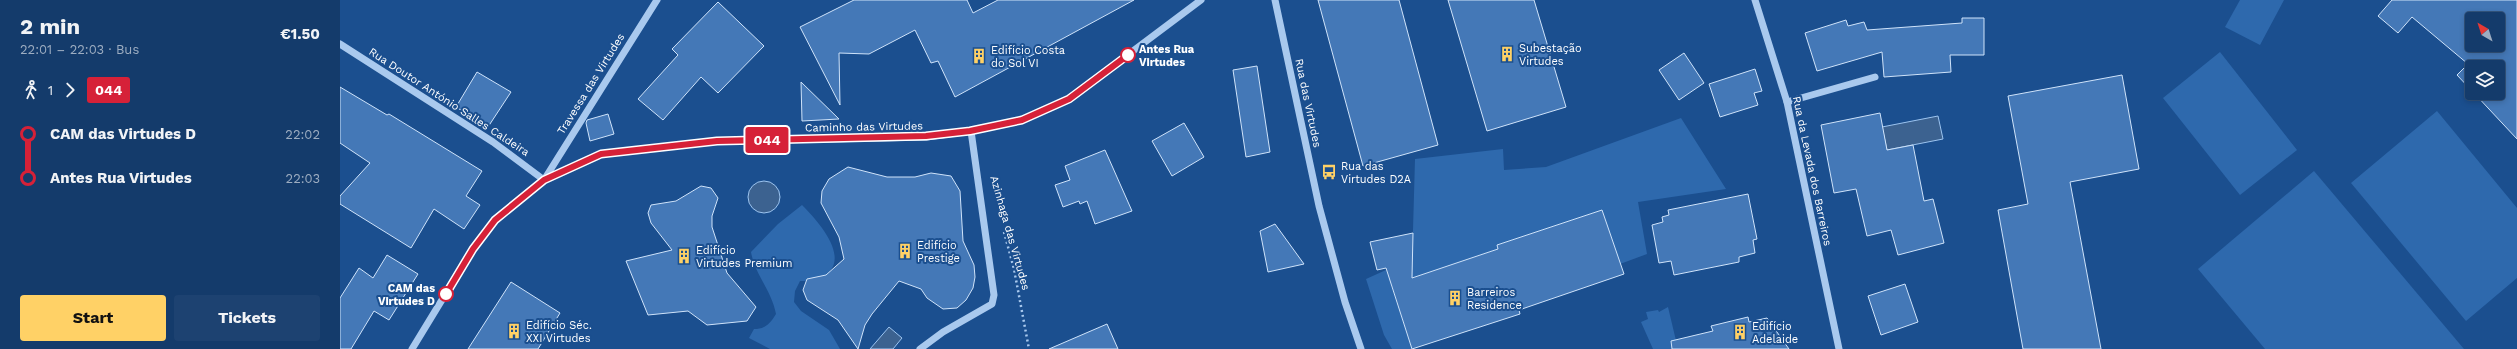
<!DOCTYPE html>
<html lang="en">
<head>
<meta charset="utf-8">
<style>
  body { margin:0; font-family:"Work Sans",sans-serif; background:#1d4271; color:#f1f3f6; height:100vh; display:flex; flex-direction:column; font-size:15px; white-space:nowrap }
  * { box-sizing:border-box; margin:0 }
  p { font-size:13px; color:#9dadc1 }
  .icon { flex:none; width:22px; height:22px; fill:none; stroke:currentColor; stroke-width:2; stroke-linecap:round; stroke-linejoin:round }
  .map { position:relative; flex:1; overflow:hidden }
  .details { display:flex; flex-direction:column; background:#143b6b; width:340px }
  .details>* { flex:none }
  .badge { padding:0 8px; border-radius:3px; font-size:14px; line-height:26px }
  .needle { width:26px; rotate:321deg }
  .controls { position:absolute; left:2125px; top:12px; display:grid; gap:8px }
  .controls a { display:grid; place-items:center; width:40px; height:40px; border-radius:4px; background:#143b6b; box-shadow:0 2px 6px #0003,0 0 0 1px #33557e; font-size:20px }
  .map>.badge { position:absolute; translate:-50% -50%; box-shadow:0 0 0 2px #fff }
  .legs { display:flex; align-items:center; gap:6px; height:44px; padding:0 20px; font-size:13px }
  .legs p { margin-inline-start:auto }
  .headline { display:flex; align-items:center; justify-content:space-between; height:68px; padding:0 20px }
  h1 { font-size:22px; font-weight:700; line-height:30px }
  .action { display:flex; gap:8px; margin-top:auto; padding:8px 20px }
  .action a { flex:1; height:46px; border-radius:4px; background:#ffd166; color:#111; font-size:16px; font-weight:700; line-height:46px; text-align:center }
  .action a+a { background:#1d4271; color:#f1f3f6 }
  ul { padding:0 20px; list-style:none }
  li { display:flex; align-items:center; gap:14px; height:44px; font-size:15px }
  li i { display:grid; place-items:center; width:6px; height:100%; margin:0 5px; background:currentColor }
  li i::after { content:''; width:10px; height:10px; margin:-5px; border:3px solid; border-radius:50%; background:#143b6b }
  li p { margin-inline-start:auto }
  li:first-child i { background:linear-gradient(#0000 50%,currentColor 0) }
  li:last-child i { background:linear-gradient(currentColor 50%,#0000 0) }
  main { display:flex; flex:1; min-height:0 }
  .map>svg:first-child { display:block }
</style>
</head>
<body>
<main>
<section class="details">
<div class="headline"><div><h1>2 min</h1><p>22:01 – 22:03 · Bus</p></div><b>€1.50</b></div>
<div class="legs"><svg class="icon" aria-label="walk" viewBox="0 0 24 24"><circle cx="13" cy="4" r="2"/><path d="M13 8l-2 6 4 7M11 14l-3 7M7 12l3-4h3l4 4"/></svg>1<svg class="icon" aria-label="forward" viewBox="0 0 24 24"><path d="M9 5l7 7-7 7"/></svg><b class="badge" style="background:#d62138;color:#fff">044</b></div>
<ul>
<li><i style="color:#d62138"></i><b>CAM das Virtudes D</b><p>22:02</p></li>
<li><i style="color:#d62138"></i><b>Antes Rua Virtudes</b><p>22:03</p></li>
</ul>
<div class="action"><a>Start</a><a>Tickets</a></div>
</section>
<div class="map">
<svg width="2177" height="349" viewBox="0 0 2177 349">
  <rect width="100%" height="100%" fill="#1b4f8f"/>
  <!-- green -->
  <g fill="#2e69ad">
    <path d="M 1900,0 L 1944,0 L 1920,45 L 1885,27 Z"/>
    <path d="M 1880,52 L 1957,150 L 1900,195 L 1823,98 Z"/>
    <path d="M 2097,111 L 2177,208 L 2177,278 L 2126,321 L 2011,183 Z"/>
    <path d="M 1341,118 L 1386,189 L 1298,202 L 1307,254 L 1280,264 L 1262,210 L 1157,245 L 1158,249 L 1051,285 L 1072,349 L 1052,349 L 1044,335 L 1026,279 L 1046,270 L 1072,266 L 1075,159 L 1163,149 L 1164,170 L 1206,167 Z"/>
    <path d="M 1974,171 L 2124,349 L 1925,349 L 1858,269 Z"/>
    <path d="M 462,205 C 479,222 514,261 481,278 C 476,281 466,281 460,281 L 455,291 L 454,302 L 461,311 L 489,330 L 500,349 L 430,349 L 409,338 L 414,329 C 425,329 430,324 436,314 C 432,291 415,275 411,252 L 438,224 Z"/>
    <path d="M 1328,307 L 1338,349 L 1313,349 L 1301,322 L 1308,319 L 1306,312 L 1318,310 L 1319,312 Z"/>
  </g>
  <!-- water -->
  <g fill="#3c6290" stroke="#9cc4f0">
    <path d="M 1598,116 L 1603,139 L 1547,150 L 1542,127 Z"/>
    <circle cx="424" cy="197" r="16"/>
    <path d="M 549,327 L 562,338 L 553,349 L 530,349 Z"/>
  </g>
  <!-- building -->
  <g fill="#4478b7" stroke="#cfe3fa" fill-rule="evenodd">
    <path d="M 514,0 L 627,0 L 633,13 L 658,0 L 794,0 L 615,97 L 598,61 L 591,63 L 575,30 L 529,54 L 499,53 L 500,105 L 460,27 Z"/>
    <path d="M 978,0 L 1059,0 L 1098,145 L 1023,166 Z"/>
    <path d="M 1108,0 L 1194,0 L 1226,107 L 1147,131 Z"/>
    <path d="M 2052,0 L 2177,0 L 2177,139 L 2134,93 L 2158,93 L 2158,67 L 2132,67 L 2132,91 L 2117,75 L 2128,64 L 2072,17 L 2058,33 L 2038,16 ZM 2132,19 L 2158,19 L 2158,45 L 2132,45 Z"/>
    <path d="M 378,2 L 424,46 L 378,93 L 361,77 L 323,120 L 298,99 L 338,55 L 332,49 Z"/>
    <path d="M 1622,18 L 1644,18 L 1644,55 L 1610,55 L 1611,72 L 1544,77 L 1542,52 L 1477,71 L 1465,33 L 1506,20 L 1508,26 L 1524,22 L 1527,30 L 1622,23 Z"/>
    <path d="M 1344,53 L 1364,83 L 1339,100 L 1319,70 Z"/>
    <path d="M 917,66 L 930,152 L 906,157 L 893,70 Z"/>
    <path d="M 1415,69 L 1422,91 L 1414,93 L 1418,105 L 1380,117 L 1369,84 Z"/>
    <path d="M 137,72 L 171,92 L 148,127 L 116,107 Z"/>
    <path d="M 1782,75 L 1799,169 L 1730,182 L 1761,349 L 1683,349 L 1658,210 L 1688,204 L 1668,96 Z"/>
    <path d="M 461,82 L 499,119 L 462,121 Z"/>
    <path d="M 0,87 L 47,115 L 49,114 L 142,171 L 126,196 L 140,205 L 124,229 L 94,209 L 71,248 L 0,204 L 0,196 L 30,163 L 0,143 Z"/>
    <path d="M 1540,113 L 1547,150 L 1573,145 L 1584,201 L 1593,199 L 1604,243 L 1558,255 L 1551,230 L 1527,236 L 1516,189 L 1494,193 L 1481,125 Z"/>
    <path d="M 268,114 L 274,134 L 250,141 L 246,123 L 247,120 Z"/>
    <path d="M 844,123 L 864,157 L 832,176 L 812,141 Z"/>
    <path d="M 765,150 L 792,211 L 755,224 L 747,201 L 740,204 L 739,201 L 723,207 L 715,185 L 730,180 L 725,166 Z"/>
    <path d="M 508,167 L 547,177 L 575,177 L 591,173 L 611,176 L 620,191 L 623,241 L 634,265 L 635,277 L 633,288 L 626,300 L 617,308 L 603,309 L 587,298 L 581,289 L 559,281 L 532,314 L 525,325 L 518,349 L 498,320 L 467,300 L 463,290 L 467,279 L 486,275 L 504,259 L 499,237 L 481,203 L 482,191 L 489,179 Z"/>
    <path d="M 361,186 L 371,188 L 378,198 L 372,216 L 372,227 L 387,273 L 416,307 L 407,321 L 367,325 L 348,311 L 308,315 L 286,261 L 332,250 L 311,223 L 308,213 L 311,205 L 336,201 Z"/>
    <path d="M 1408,194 L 1417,239 L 1413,240 L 1415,253 L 1399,257 L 1399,262 L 1334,275 L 1331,261 L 1319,263 L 1312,225 L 1323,222 L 1322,217 L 1329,215 L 1328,210 Z"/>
    <path d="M 1262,210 L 1284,274 L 1179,310 L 1180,314 L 1072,349 L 1046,268 L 1037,270 L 1030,242 L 1073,233 L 1072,278 L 1158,249 L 1157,245 Z"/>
    <path d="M 935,224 L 964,264 L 928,272 L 920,231 Z"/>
    <path d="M 47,255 L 78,274 L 49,320 L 34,311 L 11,349 L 0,349 L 0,298 L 19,268 L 33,278 Z"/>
    <path d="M 171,282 L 220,313 L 198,349 L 128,349 Z"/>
    <path d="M 1565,284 L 1578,322 L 1541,335 L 1528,296 Z"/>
    <path d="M 1408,317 L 1409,322 L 1427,318 L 1449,349 L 1332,349 L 1331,341 L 1373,331 L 1371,326 Z"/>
    <path d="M 767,324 L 778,349 L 709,349 Z"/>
  </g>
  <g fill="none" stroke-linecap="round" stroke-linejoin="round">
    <!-- path -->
    <path stroke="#a9c9ee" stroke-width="2.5" stroke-dasharray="2 3" stroke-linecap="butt" d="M 664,232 L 674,269 L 689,349"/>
    <!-- minor -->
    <g stroke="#a9c9ee" stroke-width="7">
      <path d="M 935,0 L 979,206 L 1005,302 L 1021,349"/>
      <path d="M 1415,0 L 1447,102 L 1499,349"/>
      <path d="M 0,44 L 153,142 L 204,180"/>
      <path d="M 1447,102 L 1535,77"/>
      <path d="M 204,180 L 317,0"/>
      <path d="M 72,349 L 133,249 L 155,220 L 204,180 L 261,154 L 377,141 L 586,137 L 631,131 L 682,120 L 729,99 L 861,0"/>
      <path d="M 580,349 L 603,332 L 652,304 L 654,295 L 631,131"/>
    </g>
  </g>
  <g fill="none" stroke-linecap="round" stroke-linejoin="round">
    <!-- line-1 casing -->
    <g stroke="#fff" stroke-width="9">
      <path id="line-1" d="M 106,294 L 133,249 L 155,220 L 204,180 L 261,154 L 377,141 L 586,136 L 630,131 L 682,120 L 729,99 L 788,55"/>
    </g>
    <!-- line-1 -->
    <use href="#line-1" stroke="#d62138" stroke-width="6"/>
  </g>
  <!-- icons -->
  <defs>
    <g id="building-bare" transform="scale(1.2)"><path d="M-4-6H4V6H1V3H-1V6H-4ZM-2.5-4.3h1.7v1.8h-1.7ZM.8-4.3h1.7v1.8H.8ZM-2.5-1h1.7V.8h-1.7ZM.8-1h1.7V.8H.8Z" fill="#ffd166" stroke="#1b4f8f" stroke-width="2.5" paint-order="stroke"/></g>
    <g id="bus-bare" transform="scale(1.2)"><path d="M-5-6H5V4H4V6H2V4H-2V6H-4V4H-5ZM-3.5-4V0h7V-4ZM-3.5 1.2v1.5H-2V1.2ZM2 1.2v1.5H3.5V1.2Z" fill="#ffd166" stroke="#1b4f8f" stroke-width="2.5" paint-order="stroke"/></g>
  </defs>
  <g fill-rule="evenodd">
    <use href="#building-bare" x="1167" y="54"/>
    <use href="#building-bare" x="639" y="56"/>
    <use href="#bus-bare" x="989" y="172"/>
    <use href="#building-bare" x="565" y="251"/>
    <use href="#building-bare" x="344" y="256"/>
    <use href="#building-bare" x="1115" y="298"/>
    <use href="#building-bare" x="174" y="331"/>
    <use href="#building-bare" x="1400" y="332"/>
  </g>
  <!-- markers -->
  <g fill="#fff" stroke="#d62138" stroke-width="2">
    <circle cx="788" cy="55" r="7"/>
    <circle cx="106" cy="294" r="7"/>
  </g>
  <g text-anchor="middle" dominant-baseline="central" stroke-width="4" stroke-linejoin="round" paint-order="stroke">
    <!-- poi labels -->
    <g font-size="11" fill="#fff" stroke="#1b4f8f" text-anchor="start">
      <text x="1179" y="48">Subestação<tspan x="1179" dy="13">Virtudes</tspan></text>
      <text x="651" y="50">Edifício Costa<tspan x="651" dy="13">do Sol VI</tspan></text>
      <text x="1001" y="166">Rua das<tspan x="1001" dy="13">Virtudes D2A</tspan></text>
      <text x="577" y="245">Edifício<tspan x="577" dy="13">Prestige</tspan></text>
      <text x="356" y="250">Edifício<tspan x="356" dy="13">Virtudes Premium</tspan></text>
      <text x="1127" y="292">Barreiros<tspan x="1127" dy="13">Residence</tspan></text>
      <text x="186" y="325">Edifício Séc.<tspan x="186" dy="13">XXI Virtudes</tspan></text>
      <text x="1412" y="326">Edifício<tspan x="1412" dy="13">Adelaide</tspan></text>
    </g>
    <!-- stop labels -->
    <g font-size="11" font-weight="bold" fill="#fff" stroke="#1b4f8f" text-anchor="start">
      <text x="799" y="49">Antes Rua<tspan x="799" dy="13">Virtudes</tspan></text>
      <text x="95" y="288" text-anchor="end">CAM das<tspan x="95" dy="13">Virtudes D</tspan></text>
    </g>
    <!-- street labels -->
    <g font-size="11" fill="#fff" stroke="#1b4f8f">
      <text transform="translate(251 84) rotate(-58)">Travessa das Virtudes</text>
      <text transform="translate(109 102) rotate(33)">Rua Doutor António Salles Caldeira</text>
      <text transform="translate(968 103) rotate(78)">Rua das Virtudes</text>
      <text transform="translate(524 127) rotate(-1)">Caminho das Virtudes</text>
      <text transform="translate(1472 171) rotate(78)">Rua da Levada dos Barreiros</text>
      <text transform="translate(670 233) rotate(74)">Azinhaga das Virtudes</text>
    </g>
  </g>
</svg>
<div class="controls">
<a><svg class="needle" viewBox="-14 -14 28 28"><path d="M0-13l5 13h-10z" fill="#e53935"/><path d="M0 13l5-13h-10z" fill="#9dadc1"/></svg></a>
<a><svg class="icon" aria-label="layers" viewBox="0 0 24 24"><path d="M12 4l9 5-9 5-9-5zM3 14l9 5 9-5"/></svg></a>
</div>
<b class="badge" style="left:427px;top:140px;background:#d62138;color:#fff">044</b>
</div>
</main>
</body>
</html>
